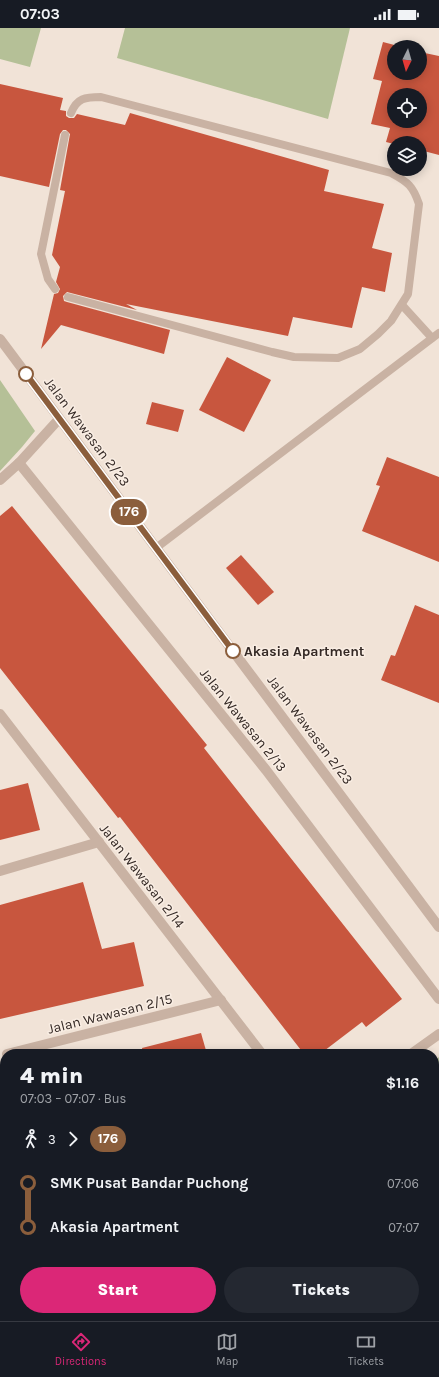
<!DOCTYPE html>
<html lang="en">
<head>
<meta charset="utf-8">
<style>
  body { margin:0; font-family:Karla,sans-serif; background:#242831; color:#f1f3f6; height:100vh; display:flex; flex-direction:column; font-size:15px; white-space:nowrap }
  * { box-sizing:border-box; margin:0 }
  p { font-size:13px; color:#9ea1a6 }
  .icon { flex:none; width:22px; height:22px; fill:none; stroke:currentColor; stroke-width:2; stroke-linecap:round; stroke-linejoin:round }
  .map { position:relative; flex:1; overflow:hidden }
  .side { position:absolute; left:0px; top:1021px; width:439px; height:272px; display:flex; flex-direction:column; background:#171b24; border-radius:16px 16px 0 0; box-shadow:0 2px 10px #0003 }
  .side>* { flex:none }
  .badge { padding:0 8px; border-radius:13px; font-size:14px; line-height:26px }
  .needle { width:26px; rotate:185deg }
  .buttons { position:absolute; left:387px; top:12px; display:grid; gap:8px }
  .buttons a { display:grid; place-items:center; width:40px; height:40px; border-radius:50%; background:#171b24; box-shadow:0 2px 10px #0003; font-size:20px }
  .map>.badge { position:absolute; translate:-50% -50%; box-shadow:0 0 0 2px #fff }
  .legs { display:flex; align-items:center; gap:6px; height:44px; padding:0 20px; font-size:13px }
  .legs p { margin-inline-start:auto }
  .summary { display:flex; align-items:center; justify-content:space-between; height:68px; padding:0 20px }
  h1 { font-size:22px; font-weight:800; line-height:30px }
  .button { display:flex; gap:8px; margin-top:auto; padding:8px 20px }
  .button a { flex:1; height:46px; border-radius:24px; background:#db2777; color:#fff; font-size:16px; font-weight:800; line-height:46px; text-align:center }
  .button a+a { background:#242831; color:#f1f3f6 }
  ul { padding:0 20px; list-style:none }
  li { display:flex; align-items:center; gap:14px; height:44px; font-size:15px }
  li i { display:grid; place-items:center; width:6px; height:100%; margin:0 5px; background:currentColor }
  li i::after { content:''; width:10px; height:10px; margin:-5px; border:3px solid; border-radius:50%; background:#171b24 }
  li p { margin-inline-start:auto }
  li:first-child i { background:linear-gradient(#0000 50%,currentColor 0) }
  li:last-child i { background:linear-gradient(currentColor 50%,#0000 0) }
  .status { display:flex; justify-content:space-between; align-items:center; height:28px; padding:0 20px; background:#171b24; direction:ltr }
  .status svg { height:11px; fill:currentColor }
  .dock { display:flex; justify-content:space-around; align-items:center; height:56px; border-top:1px solid #363941; background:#171b24; font-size:11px; color:#9ea1a6 }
  .dock a { display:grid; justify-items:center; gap:2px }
  .dock .selected { color:#db2777 }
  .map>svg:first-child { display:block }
</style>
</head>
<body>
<div class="status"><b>07:03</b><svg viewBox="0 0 49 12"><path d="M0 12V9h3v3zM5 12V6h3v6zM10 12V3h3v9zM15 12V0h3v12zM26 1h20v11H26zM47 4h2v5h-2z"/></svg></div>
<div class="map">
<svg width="439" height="1293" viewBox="0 0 439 1293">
  <rect width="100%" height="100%" fill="#f1e3d7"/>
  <!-- green -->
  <g fill="#b5c097">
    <path d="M 0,0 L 41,0 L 30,39 L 0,31 Z"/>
    <path d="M 125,0 L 350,0 L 328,91 L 117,30 Z"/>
    <path d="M 0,352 L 35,403 L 22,419 L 0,443 Z"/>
    <path d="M 439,1029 L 439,1293 L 147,1293 L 143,1288 L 434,1288 L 434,1033 Z"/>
  </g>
  <!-- building -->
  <g fill="#c8563e" fill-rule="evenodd">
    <path d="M 383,14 L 402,19 L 394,19 L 394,45 L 420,45 L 420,24 L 439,28 L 439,127 L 420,122 L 420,115 L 394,116 L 386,114 L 390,100 L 371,96 L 382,53 L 373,51 ZM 394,67 L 420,67 L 420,93 L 394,93 Z"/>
    <path d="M 0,56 L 63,70 L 60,82 L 66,83 L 66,88 L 69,90 L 74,90 L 77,86 L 125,97 L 130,85 L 329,142 L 324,163 L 384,176 L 372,220 L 392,225 L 385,264 L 362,259 L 352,300 L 293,289 L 288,308 L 126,276 L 137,282 L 67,264 L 63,268 L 64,273 L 67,274 L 170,302 L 164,326 L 61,297 L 41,321 L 54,266 L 58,265 L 60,261 L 56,254 L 60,239 L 52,227 L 65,163 L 60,162 L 70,106 L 66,102 L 63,102 L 60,106 L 49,159 L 0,148 Z"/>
    <path d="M 227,329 L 271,352 L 244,404 L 199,382 Z"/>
    <path d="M 152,374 L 184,382 L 178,404 L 146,396 Z"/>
    <path d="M 387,429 L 439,449 L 439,534 L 362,503 L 380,458 L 376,457 Z"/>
    <path d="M 12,478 L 207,717 L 204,720 L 402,971 L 366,999 L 362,994 L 320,1026 L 304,1026 L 120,789 L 118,790 L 0,640 L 0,488 Z"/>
    <path d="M 241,527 L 274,564 L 258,577 L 226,540 Z"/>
    <path d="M 415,577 L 439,587 L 439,675 L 381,652 L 391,627 L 395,628 Z"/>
    <path d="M 28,755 L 40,802 L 0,812 L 0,762 Z"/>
    <path d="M 83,854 L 102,921 L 134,914 L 144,958 L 0,991 L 0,877 Z"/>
    <path d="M 201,1005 L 207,1026 L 143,1026 L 142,1020 Z"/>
  </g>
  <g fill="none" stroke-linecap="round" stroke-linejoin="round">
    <!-- path -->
    <g stroke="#b49c8d" stroke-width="2.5" stroke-dasharray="2 2" stroke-linecap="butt">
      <path d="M 434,1039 L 439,1046"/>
      <path d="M 434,1135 L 439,1131"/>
      <path d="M 434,1210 L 439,1213"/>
    </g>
    <!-- service -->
    <g stroke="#c9b2a3" stroke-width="8">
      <path d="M 55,261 L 48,251 L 41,226 L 65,107"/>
      <path d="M 68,269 L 272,324 L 294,329 L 338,330 L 360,321 L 378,306 L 391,293 L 408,266 L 419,176 C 413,158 408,154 391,145 L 101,69 C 85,69 77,70 71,85"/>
      <path d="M 402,277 L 432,310"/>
      <path d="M 156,520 L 439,305"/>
    </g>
    <!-- minor -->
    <g stroke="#c9b2a3" stroke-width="10">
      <path d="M 0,311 L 439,899"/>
      <path d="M 19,435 L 266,742 L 439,971"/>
      <path d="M 0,452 L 19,435 L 59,391"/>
      <path d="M 0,686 L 262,1026"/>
      <path d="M 0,843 L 99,814"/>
      <path d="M 7,1026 L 221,972"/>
      <path d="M 411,1026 L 439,1006"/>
      <path d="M 0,1217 L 5,1216"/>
      <path d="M 119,1288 L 123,1293"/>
    </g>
  </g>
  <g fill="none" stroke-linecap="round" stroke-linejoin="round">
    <!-- line-1 casing -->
    <g stroke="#fff" stroke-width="9">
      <path id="line-1" d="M 26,346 L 233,623"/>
    </g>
    <!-- line-1 -->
    <use href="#line-1" stroke="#8b5e3c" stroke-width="6"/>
  </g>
  <!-- markers -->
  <g fill="#fff" stroke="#8b5e3c" stroke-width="2">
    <circle cx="26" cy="346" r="7"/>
    <circle cx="233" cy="623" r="7"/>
  </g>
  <g text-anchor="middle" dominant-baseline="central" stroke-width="3" stroke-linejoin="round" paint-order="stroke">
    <!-- street labels -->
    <g font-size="14" fill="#342925" stroke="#f9ede3">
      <text transform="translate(87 404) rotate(53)">Jalan Wawasan 2/23</text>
      <text transform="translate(243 692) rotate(51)">Jalan Wawasan 2/13</text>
      <text transform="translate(310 702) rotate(53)">Jalan Wawasan 2/23</text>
      <text transform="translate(142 848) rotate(52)">Jalan Wawasan 2/14</text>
      <text transform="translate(110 986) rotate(-14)">Jalan Wawasan 2/15</text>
    </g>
    <!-- stop labels -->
    <g font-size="14" font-weight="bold" fill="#342925" stroke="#f9ede3" text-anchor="start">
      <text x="244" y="623">Akasia Apartment</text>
    </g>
  </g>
</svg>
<div class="buttons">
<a><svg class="needle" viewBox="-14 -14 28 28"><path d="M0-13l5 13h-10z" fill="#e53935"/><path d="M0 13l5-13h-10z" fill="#9ea1a6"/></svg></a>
<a><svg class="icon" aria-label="locate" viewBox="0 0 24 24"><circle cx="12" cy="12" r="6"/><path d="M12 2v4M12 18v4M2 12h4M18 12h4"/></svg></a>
<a><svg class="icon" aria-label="layers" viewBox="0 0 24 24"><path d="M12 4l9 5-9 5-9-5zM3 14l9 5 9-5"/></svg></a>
</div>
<b class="badge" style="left:129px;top:484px;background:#8b5e3c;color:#fff">176</b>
<section class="side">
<div class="summary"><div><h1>4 min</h1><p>07:03 – 07:07 · Bus</p></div><b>$1.16</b></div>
<div class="legs"><svg class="icon" aria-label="walk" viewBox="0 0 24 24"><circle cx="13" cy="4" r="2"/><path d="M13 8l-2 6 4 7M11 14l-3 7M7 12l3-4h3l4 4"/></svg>3<svg class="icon" aria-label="forward" viewBox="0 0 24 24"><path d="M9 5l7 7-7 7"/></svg><b class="badge" style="background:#8b5e3c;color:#fff">176</b></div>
<ul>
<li><i style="color:#8b5e3c"></i><b>SMK Pusat Bandar Puchong</b><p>07:06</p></li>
<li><i style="color:#8b5e3c"></i><b>Akasia Apartment</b><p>07:07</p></li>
</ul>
<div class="button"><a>Start</a><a>Tickets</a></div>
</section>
</div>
<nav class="dock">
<a class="selected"><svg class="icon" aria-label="directions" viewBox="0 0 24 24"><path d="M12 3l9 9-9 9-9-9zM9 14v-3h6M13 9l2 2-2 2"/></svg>Directions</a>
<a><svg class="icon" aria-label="map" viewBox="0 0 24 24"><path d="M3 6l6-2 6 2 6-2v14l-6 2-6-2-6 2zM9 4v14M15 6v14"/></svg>Map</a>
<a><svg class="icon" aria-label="tickets" viewBox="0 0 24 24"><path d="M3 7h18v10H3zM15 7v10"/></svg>Tickets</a>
</nav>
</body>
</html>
